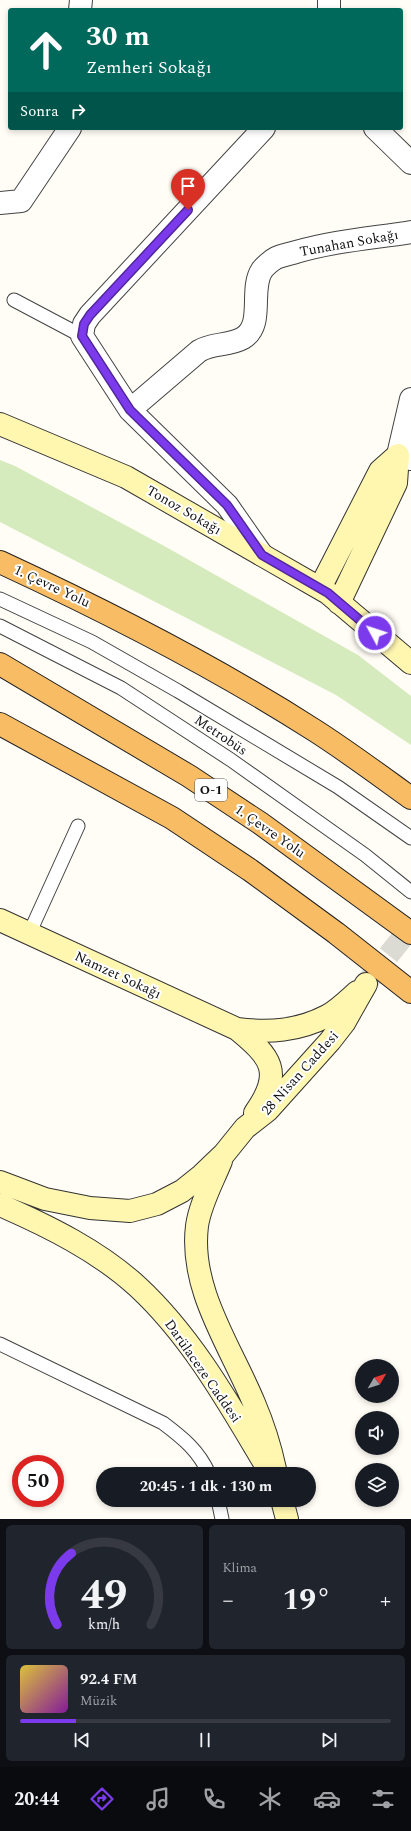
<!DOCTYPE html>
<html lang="tr">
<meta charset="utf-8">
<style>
:root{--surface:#171b24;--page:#20242c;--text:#f1f3f6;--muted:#9ea1a6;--line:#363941;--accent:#7c3aed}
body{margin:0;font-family:Spectral,serif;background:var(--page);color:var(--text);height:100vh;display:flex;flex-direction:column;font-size:15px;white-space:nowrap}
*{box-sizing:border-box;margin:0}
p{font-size:13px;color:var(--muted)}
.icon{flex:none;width:22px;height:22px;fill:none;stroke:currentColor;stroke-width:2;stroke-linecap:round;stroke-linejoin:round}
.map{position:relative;height:1519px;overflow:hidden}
.drawer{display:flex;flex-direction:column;gap:6px;padding:6px;background:#0d0f14;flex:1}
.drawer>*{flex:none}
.guide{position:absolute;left:8px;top:8px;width:395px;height:122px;border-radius:4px;box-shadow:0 2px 6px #0003;background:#00695c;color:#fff;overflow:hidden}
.needle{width:26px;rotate:51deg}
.fabs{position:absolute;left:355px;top:1359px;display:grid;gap:8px}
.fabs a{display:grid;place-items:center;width:44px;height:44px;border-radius:50%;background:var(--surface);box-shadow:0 2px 6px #0003;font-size:20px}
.speed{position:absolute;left:12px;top:1455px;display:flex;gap:8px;font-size:20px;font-weight:700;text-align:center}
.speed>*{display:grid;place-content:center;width:52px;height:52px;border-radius:50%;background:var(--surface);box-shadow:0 2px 6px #0003;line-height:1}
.speed .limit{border:6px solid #d22;background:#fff;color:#111}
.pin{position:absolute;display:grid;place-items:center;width:34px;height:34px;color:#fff;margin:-41px -17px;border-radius:50% 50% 50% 0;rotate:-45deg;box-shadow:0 0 4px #0007}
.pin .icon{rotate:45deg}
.me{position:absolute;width:44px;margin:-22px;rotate:310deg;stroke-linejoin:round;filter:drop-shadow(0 0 3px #0008)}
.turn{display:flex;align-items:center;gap:14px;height:84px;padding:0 12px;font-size:18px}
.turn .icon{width:52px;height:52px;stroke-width:2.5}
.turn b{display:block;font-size:28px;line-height:34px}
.then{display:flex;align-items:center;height:38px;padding:0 12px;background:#0003;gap:8px;font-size:15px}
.big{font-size:30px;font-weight:700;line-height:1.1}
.drawer .tile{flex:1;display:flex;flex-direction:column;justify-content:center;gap:6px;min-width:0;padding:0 14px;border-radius:6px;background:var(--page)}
.drawer .dial{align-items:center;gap:0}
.dial svg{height:104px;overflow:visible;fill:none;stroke:var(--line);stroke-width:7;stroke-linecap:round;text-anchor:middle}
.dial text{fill:var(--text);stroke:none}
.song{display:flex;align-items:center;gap:12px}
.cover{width:48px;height:48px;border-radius:6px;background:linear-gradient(135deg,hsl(50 70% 55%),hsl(290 70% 35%))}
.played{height:4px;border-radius:2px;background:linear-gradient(90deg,var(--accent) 15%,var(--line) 15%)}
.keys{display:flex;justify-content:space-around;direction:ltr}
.heat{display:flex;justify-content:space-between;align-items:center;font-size:22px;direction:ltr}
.drawer .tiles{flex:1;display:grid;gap:6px;grid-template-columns:1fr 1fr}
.tile:last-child{grid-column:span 2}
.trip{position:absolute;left:96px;top:1467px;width:220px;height:40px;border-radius:20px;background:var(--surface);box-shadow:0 2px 6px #0003;font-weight:700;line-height:40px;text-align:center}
.dock{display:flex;height:64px;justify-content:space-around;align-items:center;background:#090b0e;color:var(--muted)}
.dock .icon{width:28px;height:28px}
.dock .current{color:var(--accent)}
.dock b{font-size:18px;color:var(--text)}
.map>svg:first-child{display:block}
</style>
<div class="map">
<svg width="411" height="1519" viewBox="0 0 411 1519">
<rect width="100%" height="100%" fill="#fffdf5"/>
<!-- green -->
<path fill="#d5ebbd" d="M0 460 15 466 166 547 358 655 411 696V745L336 695 0 522Z"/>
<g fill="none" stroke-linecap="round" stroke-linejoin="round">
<!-- secondary-tunnel -->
<path stroke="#dbdad3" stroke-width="22" stroke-dasharray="22 11" stroke-linecap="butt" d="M368 981 411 927"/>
<defs>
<path id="service" d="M14 300 82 336
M0 599 92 642 178 691 338 787 411 838
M0 626 121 688 231 760 365 855 411 892
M29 934 78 826
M0 1344 163 1423C183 1438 199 1451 209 1474
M218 1500 222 1519"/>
<path id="minor" d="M329 0V10
M80 10 81 0
M375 128 411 163
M0 203 21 201 70 128
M411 399 398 455 411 459
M130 410 199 351C212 343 229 346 243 338 265 325 249 289 262 270 265 266 272 260 276 258 282 255 290 254 296 252 333 241 373 238 411 232
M262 555 227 505 130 410 82 336 84 324 90 315 264 128"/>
<path id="secondary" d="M0 424 126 477 328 593 411 663
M320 588 380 471 398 455
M339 603 396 483 398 455
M0 920 237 1029C271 1057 284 1072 255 1113
M237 1029C269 1033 298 1031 327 1016 338 1010 348 1000 357 992
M221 1161C213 1181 200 1204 197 1226 189 1289 231 1347 254 1403 263 1424 270 1446 275 1469
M0 1182 45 1199 90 1208 130 1211 157 1204 182 1191 202 1175 224 1154 245 1128 268 1110 330 1041 344 1023 366 984
M0 1205C48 1226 99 1251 138 1287 194 1339 232 1409 271 1474
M282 1500 287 1519"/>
<path id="trunk" d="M0 562C108 612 214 666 314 730 347 751 379 775 411 798
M0 664 189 776 260 823 411 933
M0 724 172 818 250 870 336 933 411 992"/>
</defs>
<!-- service casing -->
<use href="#service" stroke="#444" stroke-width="15"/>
<!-- minor casing -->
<use href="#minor" stroke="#444" stroke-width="24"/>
<!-- secondary casing -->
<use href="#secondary" stroke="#333" stroke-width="24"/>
<!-- trunk casing -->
<use href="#trunk" stroke="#222" stroke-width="24"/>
<!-- service -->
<use href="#service" stroke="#fff" stroke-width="13"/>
<!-- minor -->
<use href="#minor" stroke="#fff" stroke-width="22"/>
<!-- secondary -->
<use href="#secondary" stroke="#fff6b0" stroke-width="22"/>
<!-- trunk -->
<use href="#trunk" stroke="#f7bc64" stroke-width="22"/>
</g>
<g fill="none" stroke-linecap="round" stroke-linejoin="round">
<defs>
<path id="route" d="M188 210 90 315 84 324 82 336 130 410 227 505 262 555 328 593 375 633"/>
</defs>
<!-- route casing -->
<use href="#route" stroke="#51269a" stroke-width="10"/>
<!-- route -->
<use href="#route" stroke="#7c3aed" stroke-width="7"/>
</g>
<g text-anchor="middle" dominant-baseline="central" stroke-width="4" stroke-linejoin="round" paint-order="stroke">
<!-- shield labels -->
<rect fill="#fff" stroke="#585858" stroke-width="1" x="195" y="779" width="32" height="22" rx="3"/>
<g font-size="13" font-weight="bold" fill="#111">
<text x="211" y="790">O-1</text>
</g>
<!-- street labels -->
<g font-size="14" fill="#111" stroke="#fff">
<text transform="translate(349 243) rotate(-10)">Tunahan Sokağı</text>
<text transform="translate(184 510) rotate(30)">Tonoz Sokağı</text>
<text transform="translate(52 586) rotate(25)">1. Çevre Yolu</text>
<text transform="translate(221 735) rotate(34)">Metrobüs</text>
<text transform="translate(270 831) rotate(35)">1. Çevre Yolu</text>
<text transform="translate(118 975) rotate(25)">Namzet Sokağı</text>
<text transform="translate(300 1073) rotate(-48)">28 Nisan Caddesi</text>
<text transform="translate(203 1371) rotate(55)">Darülaceze Caddesi</text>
</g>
</g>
</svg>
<div class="fabs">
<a><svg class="needle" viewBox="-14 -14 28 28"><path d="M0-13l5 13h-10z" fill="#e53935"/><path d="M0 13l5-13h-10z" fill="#9ea1a6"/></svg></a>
<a><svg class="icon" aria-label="sound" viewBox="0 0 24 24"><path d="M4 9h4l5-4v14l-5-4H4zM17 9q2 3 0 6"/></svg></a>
<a><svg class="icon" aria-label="layers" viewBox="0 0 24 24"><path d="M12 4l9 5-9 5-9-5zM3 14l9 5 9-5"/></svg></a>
</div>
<div class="speed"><div class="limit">50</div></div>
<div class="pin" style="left:188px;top:210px;background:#d93025"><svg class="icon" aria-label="arrive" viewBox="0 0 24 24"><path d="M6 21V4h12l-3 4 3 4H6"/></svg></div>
<svg class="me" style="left:375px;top:633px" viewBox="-20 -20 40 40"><circle r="17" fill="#7c3aed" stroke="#fff" stroke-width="3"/><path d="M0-11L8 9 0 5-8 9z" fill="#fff"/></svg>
<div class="trip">20:45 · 1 dk · 130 m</div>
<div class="guide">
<div class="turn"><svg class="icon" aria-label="ahead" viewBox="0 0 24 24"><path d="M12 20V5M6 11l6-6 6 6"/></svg><div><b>30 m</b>Zemheri Sokağı</div></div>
<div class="then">Sonra<svg class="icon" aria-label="right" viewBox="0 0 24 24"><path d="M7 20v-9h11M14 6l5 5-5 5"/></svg></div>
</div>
</div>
<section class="drawer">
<div class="tiles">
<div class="tile dial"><svg viewBox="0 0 100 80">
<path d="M14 69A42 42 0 1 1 86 69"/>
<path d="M14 69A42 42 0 0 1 25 14" stroke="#7c3aed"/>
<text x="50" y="56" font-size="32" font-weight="700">49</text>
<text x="50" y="72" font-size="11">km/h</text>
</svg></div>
<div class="tile"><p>Klima</p>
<div class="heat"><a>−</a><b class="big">19°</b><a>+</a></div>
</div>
<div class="tile">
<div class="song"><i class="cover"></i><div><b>92.4 FM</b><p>Müzik</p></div></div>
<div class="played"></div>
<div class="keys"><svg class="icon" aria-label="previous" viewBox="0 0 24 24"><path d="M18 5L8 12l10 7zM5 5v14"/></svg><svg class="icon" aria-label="pause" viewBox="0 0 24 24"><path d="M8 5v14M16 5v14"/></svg><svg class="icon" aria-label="next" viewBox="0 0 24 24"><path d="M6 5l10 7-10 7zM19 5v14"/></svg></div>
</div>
</div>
</section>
<nav class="dock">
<b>20:44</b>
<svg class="icon current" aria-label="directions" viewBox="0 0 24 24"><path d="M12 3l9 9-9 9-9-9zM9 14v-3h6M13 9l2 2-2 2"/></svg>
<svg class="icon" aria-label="music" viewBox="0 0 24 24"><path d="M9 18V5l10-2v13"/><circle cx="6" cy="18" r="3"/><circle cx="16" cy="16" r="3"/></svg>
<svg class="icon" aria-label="phone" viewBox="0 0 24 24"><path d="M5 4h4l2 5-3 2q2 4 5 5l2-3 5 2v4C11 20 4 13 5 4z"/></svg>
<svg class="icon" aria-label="climate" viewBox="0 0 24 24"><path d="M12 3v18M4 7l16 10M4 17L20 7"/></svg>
<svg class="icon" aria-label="car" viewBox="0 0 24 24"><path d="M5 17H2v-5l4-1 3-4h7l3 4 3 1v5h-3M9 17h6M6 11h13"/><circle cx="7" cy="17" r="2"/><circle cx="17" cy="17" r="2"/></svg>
<svg class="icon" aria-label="filters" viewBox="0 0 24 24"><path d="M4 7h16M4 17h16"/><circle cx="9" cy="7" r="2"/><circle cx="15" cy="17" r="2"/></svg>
</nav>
